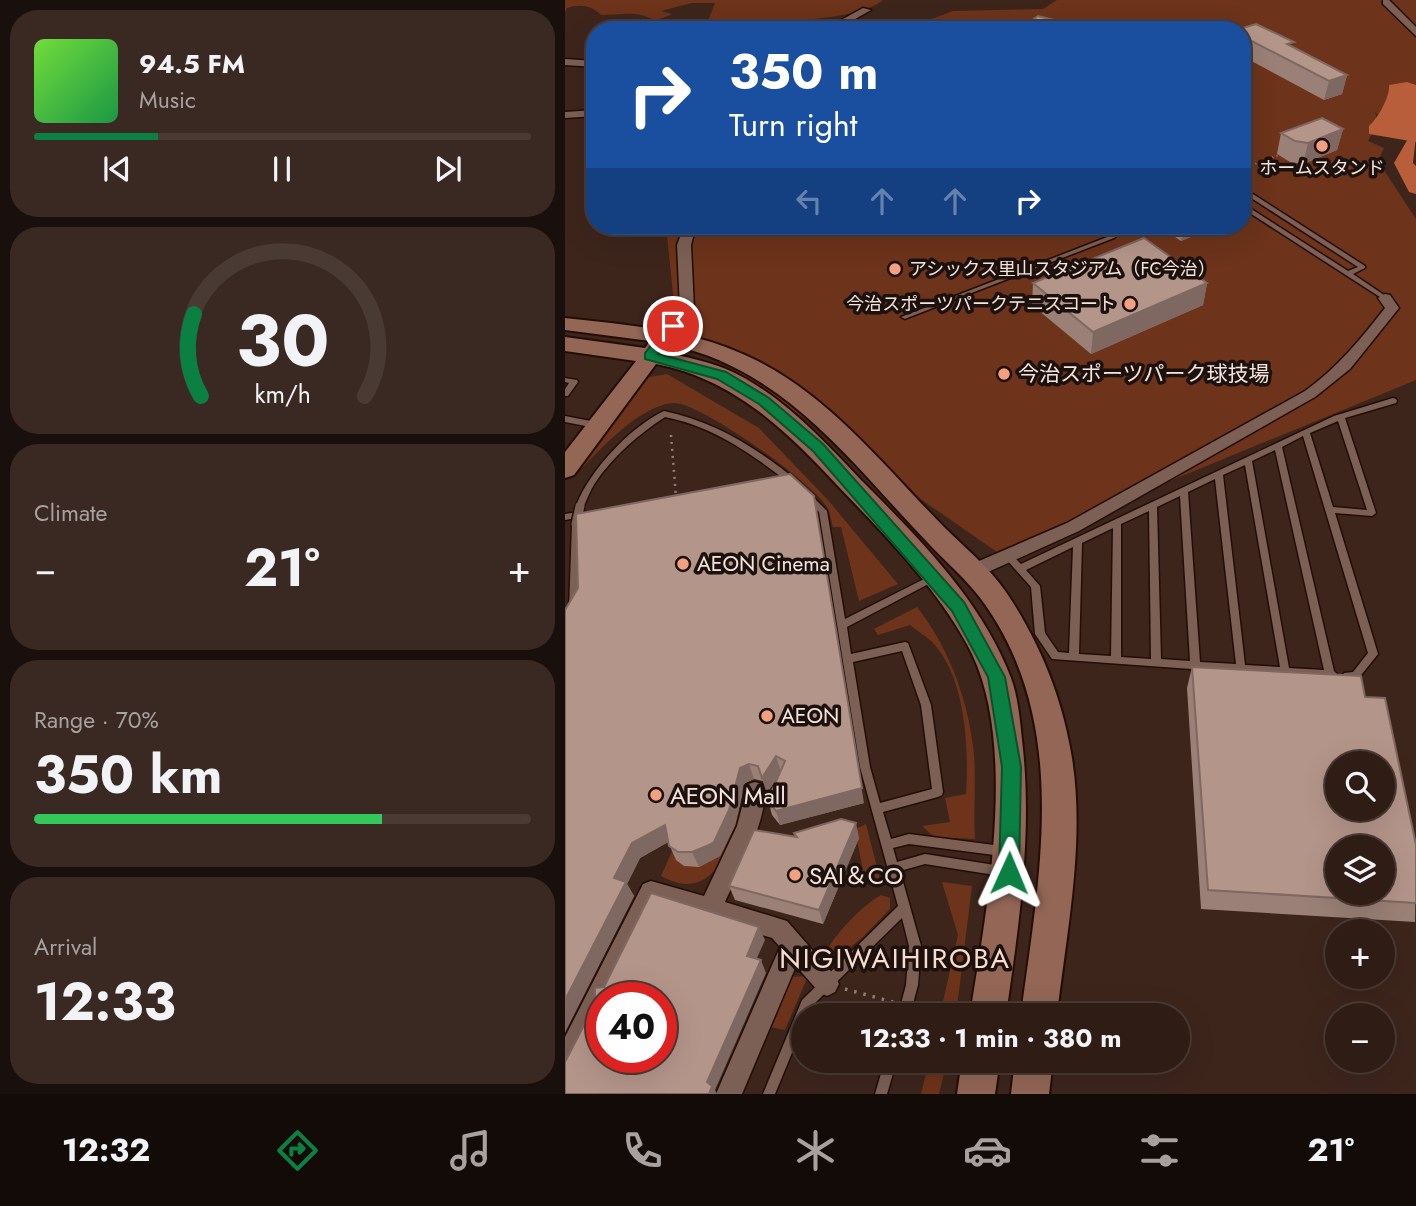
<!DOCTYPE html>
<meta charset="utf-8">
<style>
:root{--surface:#2e1c15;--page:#3a2922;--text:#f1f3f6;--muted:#a7a1a0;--line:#493a34;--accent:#0b8043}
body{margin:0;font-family:Jost,"Noto Sans JP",sans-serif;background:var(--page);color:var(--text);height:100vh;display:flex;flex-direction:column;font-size:26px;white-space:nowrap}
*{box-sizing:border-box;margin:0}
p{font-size:23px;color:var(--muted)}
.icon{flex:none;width:38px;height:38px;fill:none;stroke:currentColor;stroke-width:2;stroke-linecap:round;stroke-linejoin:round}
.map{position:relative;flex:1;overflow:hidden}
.side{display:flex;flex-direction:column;gap:10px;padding:10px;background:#190f0c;width:565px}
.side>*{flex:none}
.hud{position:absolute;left:21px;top:21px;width:665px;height:214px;border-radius:28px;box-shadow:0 7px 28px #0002,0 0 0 2px var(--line);background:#1a4fa0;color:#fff;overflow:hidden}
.controls{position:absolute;left:760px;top:751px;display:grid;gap:14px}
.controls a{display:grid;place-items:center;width:70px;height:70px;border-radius:50%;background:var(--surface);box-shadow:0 7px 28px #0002,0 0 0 2px var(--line);font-size:35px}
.speed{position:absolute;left:21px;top:982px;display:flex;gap:14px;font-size:35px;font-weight:700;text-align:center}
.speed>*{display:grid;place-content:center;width:91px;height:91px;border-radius:50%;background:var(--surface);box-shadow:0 7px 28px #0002,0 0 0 2px var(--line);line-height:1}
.speed .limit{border:10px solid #d22;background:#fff;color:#111}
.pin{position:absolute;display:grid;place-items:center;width:60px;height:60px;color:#fff;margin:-30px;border:4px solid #fff;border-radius:50%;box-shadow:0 2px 7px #0007}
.me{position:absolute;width:77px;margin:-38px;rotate:1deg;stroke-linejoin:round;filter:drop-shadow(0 0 5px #0008)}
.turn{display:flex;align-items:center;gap:24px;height:147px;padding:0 28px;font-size:32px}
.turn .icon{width:91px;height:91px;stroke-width:2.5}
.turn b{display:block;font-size:49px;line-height:60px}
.lanes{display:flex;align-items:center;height:66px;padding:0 28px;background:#0003;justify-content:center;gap:35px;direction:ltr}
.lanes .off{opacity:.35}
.big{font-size:52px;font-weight:700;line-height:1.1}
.side .card{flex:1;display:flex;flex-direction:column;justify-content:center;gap:10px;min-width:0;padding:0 24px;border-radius:28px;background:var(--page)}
.side .dial{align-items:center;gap:0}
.dial svg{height:182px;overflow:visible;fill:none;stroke:var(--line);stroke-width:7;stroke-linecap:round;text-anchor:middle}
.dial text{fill:var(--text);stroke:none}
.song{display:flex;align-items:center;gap:21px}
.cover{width:84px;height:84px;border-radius:10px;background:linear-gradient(135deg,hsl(100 70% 55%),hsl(140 70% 35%))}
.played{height:7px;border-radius:4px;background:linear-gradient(90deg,var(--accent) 25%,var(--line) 25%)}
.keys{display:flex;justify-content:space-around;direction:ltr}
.heat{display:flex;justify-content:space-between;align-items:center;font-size:38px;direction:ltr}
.charge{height:10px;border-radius:5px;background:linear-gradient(90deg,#34c759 70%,var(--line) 0)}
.trip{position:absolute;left:226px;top:1003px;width:399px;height:70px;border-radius:35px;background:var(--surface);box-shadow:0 7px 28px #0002,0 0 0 2px var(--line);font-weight:700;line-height:70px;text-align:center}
.tab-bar{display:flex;height:112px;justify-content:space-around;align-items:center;background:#120b08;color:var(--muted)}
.tab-bar .icon{width:49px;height:49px}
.tab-bar .current{color:var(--accent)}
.tab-bar b{font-size:32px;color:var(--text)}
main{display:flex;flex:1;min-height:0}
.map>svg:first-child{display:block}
</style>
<main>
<section class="side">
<div class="card">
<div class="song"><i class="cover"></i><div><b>94.5 FM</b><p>Music</p></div></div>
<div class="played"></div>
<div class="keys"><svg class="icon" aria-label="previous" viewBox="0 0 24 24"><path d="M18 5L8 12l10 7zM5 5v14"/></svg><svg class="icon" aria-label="pause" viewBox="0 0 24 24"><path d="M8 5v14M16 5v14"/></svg><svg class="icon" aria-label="next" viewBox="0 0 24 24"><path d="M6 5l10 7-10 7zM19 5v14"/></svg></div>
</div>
<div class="card dial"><svg viewBox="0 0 100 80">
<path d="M14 69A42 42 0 1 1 86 69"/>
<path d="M14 69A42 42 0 0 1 11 33" stroke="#0b8043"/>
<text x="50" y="56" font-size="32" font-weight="700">30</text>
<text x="50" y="72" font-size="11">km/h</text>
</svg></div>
<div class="card"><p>Climate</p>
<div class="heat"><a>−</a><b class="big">21°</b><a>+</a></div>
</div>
<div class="card"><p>Range · 70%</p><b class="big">350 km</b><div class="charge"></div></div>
<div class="card"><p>Arrival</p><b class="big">12:33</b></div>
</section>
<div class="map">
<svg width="851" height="1094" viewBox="0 0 851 1094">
<rect width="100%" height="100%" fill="#3d251c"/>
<!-- green -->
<path fill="#6d331b" d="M0 0H318C288 24 196 20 156 26L143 21 150 3H127L96 11 107 14C84 25 89 16 70 14 59 13 47 15 36 15 26 5 16 4 2 8L0 13Z
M492 0H851V96L828 128 810 112 813 122 803 141 819 148 813 161 851 219V380L432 552 93 317 109 303 101 226H677V30H338L388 11 478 9Z
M102 374 194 428 263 500 333 584 294 601 276 527H268C266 521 265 512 262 507 248 483 134 401 108 403 73 406 34 451 10 475L0 478 74 379Z
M352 607C383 646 402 697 408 746 412 773 408 810 410 839L369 837 357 826 385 822 380 798 401 794C404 748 401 677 367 642 361 636 352 631 345 625L313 635 309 629Z
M171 804 178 820C159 856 145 903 96 876L117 829Z
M301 824 314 875V881L299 876 290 829Z
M377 882 407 886 391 1015H375L393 935Z
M316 895 325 898V909L297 938 270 959 262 950C272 932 298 905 316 895Z
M243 976 220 1030 200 1026 227 977Z
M364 1061H382L374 1094H356Z"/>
<!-- water -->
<path fill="#b95e3a" d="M842 82 851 85V142L804 134V126C813 118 825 97 824 85Z"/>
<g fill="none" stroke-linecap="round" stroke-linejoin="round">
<!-- river -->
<path fill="#b95e3a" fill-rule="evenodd" d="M851 136 848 163 851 166V194L844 192 829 163 844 137Z"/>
<defs>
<path id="lane" d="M677 187 800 266V268L788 274 822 297V299H818L677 208V203L783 271 793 267 677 192Z
M557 226H564L549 238 342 318 340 319 336 317 545 236Z
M0 378 12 380 13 382 3 396H0V389L4 383 0 382Z
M828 398 831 399 832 401 831 403 780 418 811 513 807 516 770 513 813 654 793 679 790 680 779 679 777 676 779 673 788 672 803 653 738 436 717 447 769 671 773 675 771 678 768 679 487 659 470 634 466 587 440 558 439 556 440 554H446L456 564 769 416ZM773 421 802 510 768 507 745 433ZM710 450 759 670 724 668 687 461ZM680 465 715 667 680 665 658 475ZM650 479 671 664 635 662 623 492ZM615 496 625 661 596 659 592 507ZM584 511 586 659 556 657V524ZM548 528 546 656 514 654 517 543ZM508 547 504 653 493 652 480 633 475 586 461 570Z
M99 411C138 419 173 437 205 460 214 467 224 473 231 481L230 483H224C187 454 147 426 100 417 74 434 48 456 30 483 25 491 22 499 18 508H12L11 506C24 471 65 427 99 411Z
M0 416 31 422 35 425 31 428 0 422Z
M242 493 245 494 262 511 280 619 365 576H371L372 578 371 580 282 627 286 654 340 642 343 643 366 705 378 792 377 795 373 797 318 812 326 839 344 834 437 846 441 847 442 851 441 855 437 856 344 844 328 848 332 862 360 854 436 866 440 867 442 871 440 875 436 876 360 864 335 871 356 946 353 985 345 1015H333L341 985 344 946 337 918 245 1008 243 1015H238V1026L210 1094H198L237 1000 333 906 295 767 254 512 239 498 238 496 239 494ZM337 651 356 705 367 789 315 803 305 767 288 662Z
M19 511 23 514 22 516 0 520V514Z
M11 521 15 524 14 611 3 627 0 628V617L4 610 7 524Z
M320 1060H332L322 1094H310Z"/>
<path id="street" d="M818 0H824L851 27V36L818 4Z
M298 8 306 10 271 30H258Z
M0 59 30 61V67L0 65Z
M30 110V116L0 118V112Z
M119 226H131L126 245 129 308 105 340 100 341 93 337 115 308 112 245Z
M820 294 825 295 834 308 785 369 750 397 514 531 412 577H400L397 572 400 567 502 523 740 391C772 368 796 339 820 308L813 298Z
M190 782 197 784C209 810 171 877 160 902L222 921 270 976 274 984 270 992 262 996 254 992 231 966 177 1094H151L215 947 207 938 92 904 46 998H37V1015L9 1072 0 1076V1037L78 884 86 881 139 896 172 826 183 784Z"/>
<path id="secondary" d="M0 318C61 325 124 329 180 355 261 391 318 465 379 527 400 548 424 567 441 592 472 638 495 692 505 747 522 834 502 928 492 1015H456C474 876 507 722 416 599 401 579 382 563 365 545 344 523 324 501 304 479 249 419 187 361 105 345L100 352C120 357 142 361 161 369 213 391 258 440 296 480 353 537 417 601 446 678 453 697 455 720 457 740 468 832 454 924 441 1015H405C421 913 453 750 407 654 377 593 319 534 272 485 220 429 168 379 91 364L9 475 0 478V452L71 361 0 351V337L80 348 85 341 0 330Z
M397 1060H435L430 1094H392Z
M450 1060H488L484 1094H446Z"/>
</defs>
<!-- lane casing -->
<use href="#lane" stroke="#230d06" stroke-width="3"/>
<!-- street casing -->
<use href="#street" stroke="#230d06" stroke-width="3"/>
<!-- secondary casing -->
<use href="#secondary" stroke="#230d06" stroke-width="4"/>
<!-- path-far2 -->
<path stroke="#937f77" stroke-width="2" stroke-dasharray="1 3.5" stroke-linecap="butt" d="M682 167 714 155"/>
<!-- path-far1 -->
<path stroke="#937f77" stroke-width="2.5" stroke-dasharray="2 5" stroke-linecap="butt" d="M106 435 111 497"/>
<!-- path -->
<path stroke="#937f77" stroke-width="3.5" stroke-dasharray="2.5 7" stroke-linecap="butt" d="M280 989 328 1002"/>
<!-- lane -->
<use href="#lane" fill="#7c6056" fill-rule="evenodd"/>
<!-- street -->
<use href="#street" fill="#7c6056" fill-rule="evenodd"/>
<!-- secondary -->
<use href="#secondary" fill="#936656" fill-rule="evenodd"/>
<defs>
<path id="lane-bridge" d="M11 524 15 506"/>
</defs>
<!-- lane-bridge casing -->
<use href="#lane-bridge" stroke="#230d06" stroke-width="12" stroke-linecap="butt"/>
<!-- lane-bridge -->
<use href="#lane-bridge" stroke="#7c6056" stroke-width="9"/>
</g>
<!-- wall -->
<path fill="#9b8077" d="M460 25 496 30H460Z
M677 30 728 47 782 75 777 94 759 100 677 56Z
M778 129 772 150 738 164 725 162 712 154 716 133Z
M605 226H639L638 232 616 241 604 233Z
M468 283H642L638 305 526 354 467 305Z
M0 610 299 803 215 825 207 815 203 800 214 775 202 793 198 781 189 779 180 783 170 825 155 856 134 867 119 866 111 860 103 842 75 858 62 884 69 896 0 1032Z
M627 667 800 697 851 845 850 922 636 909 622 688Z
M229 833 294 838 258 924 170 900 164 886 230 837Z"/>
<!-- shaded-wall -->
<path fill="#7e6861" d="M497 22 496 30H486Z
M782 75 777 94 759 100 764 81Z
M778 129 772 150 738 164 743 143Z
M618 226H639L638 232 616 241Z
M642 283 638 305 526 354 528 332Z
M249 496 299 803 215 825 211 811 297 788Z
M211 756 216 772 202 793 197 778Z
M184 764 189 779 180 783 170 825 155 856 134 867 127 852 175 768Z
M291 823 294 838 258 924 254 910Z
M100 825 107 840 75 858 62 884 69 896 0 1032V1000L49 878 67 843Z
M194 927 200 940 187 969 182 956Z
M196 960 201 973 150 1090 152 1094H144L142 1082Z"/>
<!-- building -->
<path fill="#b4958a" stroke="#7e6861" stroke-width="2" fill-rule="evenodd" d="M473 16 497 22 486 30H477L460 25Z
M691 24 729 42 722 44 782 75 764 81 677 36V30H671Z
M757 118 778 129 743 143 730 141 716 133Z
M579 238 642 283 528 332 468 283Z
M225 474 249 496 297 788 211 811 203 800 220 761 211 756 197 778 193 766 184 764 175 768 164 810 149 842 144 845 127 852H113L104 846 100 825 67 843 49 878 61 882 0 1000V610L13 588 11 514Z
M627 667 796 676 800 697 820 698 851 845V903L643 890ZM772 763H817V808H772ZM772 847H817V892H772Z
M276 819 291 823 254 910 164 886 189 830 232 837 229 833Z
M86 893 194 927 182 956 196 960 142 1082 147 1086 144 1094H0V1062L30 1004V988L39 987ZM37 998H96V1057H37Z"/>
<!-- route -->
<path fill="#0b8043" stroke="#07532c" stroke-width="2" d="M103 324 114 326 93 354 161 372 204 398 258 444 399 602 440 677 456 767 454 873 451 880 444 882 437 880 434 873 437 767 423 677 387 611 248 451 194 404 152 379 80 359V353Z"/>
<!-- markers -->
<g fill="#f2a081" stroke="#1c110d" stroke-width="2.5">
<circle cx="757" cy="146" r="7"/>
<circle cx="330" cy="269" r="7"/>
<circle cx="565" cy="304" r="7"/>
<circle cx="439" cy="374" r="7"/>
<circle cx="118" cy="564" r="7"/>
<circle cx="202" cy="716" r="7"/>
<circle cx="91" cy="795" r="7"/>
<circle cx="230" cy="875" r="7"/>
</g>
<g text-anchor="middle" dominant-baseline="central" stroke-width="7" stroke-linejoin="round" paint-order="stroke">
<!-- far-poi labels -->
<g font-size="18" fill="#f5e4de" stroke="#1c110d">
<text x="757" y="168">ホームスタンド</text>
<text x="344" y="269" text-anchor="start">アシックス里山スタジアム（FC今治）</text>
<text x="551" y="304" text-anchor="end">今治スポーツパークテニスコート</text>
</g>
<!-- poi labels -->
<g font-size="21" fill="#f5e4de" stroke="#1c110d" text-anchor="start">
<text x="453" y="374">今治スポーツパーク球技場</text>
<text x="132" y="564">AEON Cinema</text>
<text x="216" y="716">AEON</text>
</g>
<!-- near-poi labels -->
<g font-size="24" fill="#f5e4de" stroke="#1c110d" text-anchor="start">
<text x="105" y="795">AEON Mall</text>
<text x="244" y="875">SAI＆CO</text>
</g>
<!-- near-quarter labels -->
<g font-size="28" letter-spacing="2" fill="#fcdbcf" stroke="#1c110d">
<text x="330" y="958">NIGIWAIHIROBA</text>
</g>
</g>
</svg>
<div class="controls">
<a><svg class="icon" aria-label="search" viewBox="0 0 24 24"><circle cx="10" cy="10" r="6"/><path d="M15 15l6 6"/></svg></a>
<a><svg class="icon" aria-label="layers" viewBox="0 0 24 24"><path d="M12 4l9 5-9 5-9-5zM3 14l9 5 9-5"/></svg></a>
<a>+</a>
<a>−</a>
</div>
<div class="speed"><div class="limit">40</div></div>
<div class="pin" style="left:108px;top:326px;background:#d93025"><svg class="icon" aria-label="arrive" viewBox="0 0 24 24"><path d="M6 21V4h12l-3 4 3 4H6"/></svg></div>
<svg class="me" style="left:444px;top:873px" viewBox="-20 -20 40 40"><path d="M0-17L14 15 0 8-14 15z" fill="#0b8043" stroke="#fff" stroke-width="4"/></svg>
<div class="trip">12:33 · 1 min · 380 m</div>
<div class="hud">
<div class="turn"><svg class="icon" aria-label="right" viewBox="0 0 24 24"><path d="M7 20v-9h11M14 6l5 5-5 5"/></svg><div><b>350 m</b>Turn right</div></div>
<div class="lanes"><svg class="icon off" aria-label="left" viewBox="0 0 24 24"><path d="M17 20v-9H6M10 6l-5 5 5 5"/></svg><svg class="icon off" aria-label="ahead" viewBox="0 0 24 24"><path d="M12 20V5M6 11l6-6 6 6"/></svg><svg class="icon off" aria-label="ahead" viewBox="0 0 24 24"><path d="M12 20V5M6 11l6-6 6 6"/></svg><svg class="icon" aria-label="right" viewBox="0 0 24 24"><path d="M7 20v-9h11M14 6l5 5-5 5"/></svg></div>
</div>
</div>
</main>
<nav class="tab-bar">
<b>12:32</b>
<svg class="icon current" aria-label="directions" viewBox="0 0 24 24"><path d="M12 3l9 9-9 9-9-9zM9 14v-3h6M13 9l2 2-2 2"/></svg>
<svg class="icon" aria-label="music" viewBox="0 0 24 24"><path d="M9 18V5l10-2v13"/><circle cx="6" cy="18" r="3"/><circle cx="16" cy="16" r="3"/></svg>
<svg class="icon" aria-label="phone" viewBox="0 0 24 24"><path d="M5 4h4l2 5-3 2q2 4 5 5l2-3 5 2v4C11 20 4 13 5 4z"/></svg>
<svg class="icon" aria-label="climate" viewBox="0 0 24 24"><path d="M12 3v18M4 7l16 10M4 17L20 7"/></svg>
<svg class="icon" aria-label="car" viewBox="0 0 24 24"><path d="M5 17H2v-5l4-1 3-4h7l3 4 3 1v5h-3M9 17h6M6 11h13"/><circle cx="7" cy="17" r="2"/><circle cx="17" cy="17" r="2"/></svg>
<svg class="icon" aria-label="filters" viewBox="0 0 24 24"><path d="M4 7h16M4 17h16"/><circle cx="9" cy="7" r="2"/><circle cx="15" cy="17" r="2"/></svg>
<b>21°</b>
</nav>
